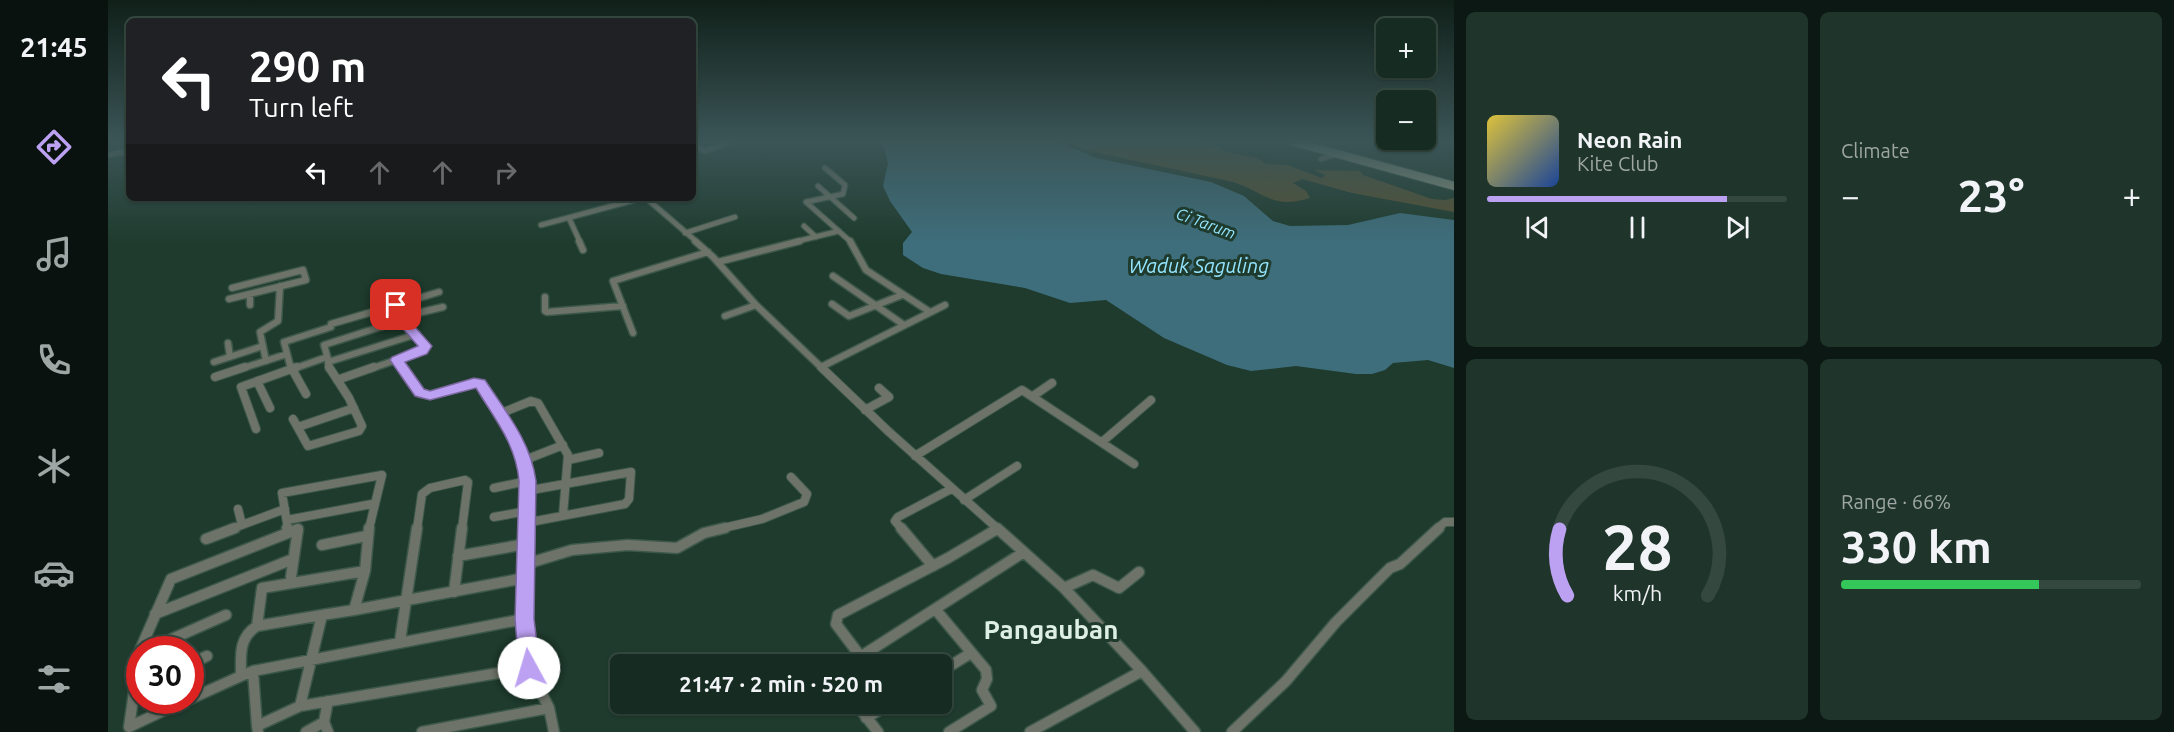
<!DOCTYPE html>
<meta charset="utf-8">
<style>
:root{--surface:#162c22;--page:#1f342a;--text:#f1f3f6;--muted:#9ea7a5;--line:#354840;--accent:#bca0f2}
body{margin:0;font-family:Ubuntu,sans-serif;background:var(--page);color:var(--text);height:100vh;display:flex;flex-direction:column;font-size:22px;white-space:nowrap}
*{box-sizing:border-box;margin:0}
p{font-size:20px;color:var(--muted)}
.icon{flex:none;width:33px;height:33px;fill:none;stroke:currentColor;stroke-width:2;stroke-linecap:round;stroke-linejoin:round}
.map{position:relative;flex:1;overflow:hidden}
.sheet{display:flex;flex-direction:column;gap:12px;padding:12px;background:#0c1813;width:720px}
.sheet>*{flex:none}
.hud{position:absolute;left:18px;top:18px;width:570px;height:183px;border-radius:9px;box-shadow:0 2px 4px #0004,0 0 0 2px var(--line);background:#202124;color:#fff;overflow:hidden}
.buttons{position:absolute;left:1268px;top:18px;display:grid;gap:12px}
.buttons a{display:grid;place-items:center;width:60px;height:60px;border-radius:9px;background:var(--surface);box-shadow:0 2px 4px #0004,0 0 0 2px var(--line);font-size:30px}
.speed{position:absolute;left:18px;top:636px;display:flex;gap:12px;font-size:30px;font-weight:700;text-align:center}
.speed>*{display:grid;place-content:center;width:78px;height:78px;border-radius:50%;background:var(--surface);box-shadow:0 2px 4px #0004,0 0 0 2px var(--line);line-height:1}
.speed .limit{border:9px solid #d22;background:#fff;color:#111}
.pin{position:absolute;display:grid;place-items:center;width:51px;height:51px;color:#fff;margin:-26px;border-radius:12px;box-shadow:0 3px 9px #0006}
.me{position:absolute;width:66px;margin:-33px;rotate:354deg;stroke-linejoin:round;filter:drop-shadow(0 0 4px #0008)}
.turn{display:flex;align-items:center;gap:21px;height:126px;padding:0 24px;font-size:27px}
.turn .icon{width:78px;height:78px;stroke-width:2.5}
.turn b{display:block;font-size:42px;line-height:51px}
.lanes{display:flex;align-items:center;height:57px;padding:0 24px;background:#0003;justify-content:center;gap:30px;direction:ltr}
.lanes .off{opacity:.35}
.big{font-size:45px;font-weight:700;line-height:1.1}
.sheet .card{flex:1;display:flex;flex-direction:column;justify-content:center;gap:9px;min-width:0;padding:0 21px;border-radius:9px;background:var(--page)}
.sheet .dial{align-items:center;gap:0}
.dial svg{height:156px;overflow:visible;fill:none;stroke:var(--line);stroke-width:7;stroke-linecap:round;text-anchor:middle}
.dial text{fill:var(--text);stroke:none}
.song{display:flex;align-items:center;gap:18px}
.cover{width:72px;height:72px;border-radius:9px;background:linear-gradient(135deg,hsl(50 70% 55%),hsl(220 70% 35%))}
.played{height:6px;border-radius:3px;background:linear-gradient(90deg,var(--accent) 80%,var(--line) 80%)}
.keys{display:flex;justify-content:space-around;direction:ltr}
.heat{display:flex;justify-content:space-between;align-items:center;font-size:33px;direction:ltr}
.charge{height:9px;border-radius:4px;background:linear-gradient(90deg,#34c759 66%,var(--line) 0)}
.sheet .tiles{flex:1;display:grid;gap:12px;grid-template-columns:repeat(2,1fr)}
.trip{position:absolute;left:502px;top:654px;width:342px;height:60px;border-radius:9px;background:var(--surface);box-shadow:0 2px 4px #0004,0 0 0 2px var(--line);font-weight:700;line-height:60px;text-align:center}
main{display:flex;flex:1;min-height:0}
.dock{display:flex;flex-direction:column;width:108px;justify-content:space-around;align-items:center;background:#09120e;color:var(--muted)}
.dock .icon{width:42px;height:42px}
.dock .on{color:var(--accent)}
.dock b{font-size:27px;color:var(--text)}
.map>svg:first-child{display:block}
</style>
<main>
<nav class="dock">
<b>21:45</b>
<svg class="icon on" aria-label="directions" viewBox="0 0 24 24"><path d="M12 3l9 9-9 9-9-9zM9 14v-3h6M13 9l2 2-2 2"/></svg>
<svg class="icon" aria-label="music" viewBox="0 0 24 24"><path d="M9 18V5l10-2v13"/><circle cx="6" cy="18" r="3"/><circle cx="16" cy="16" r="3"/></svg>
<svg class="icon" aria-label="phone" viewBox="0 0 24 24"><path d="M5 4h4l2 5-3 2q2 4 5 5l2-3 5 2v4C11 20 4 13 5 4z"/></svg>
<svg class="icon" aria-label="climate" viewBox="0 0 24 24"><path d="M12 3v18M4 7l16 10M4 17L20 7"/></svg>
<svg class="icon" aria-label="car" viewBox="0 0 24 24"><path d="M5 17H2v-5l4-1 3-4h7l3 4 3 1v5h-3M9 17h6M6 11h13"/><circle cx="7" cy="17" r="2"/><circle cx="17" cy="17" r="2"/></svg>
<svg class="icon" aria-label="filters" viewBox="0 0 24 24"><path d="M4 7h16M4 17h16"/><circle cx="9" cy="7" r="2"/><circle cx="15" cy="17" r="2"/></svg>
</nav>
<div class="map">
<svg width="1346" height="732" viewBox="0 0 1346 732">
<rect width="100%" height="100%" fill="#1e3b2d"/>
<!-- green -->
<path fill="#555132" d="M959 142H1086L1114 148 1115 151 1149 158 1158 164 1179 165 1214 178 1217 175 1206 170 1252 171 1255 175 1324 199 1337 200 1346 198V212L1244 193 1194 179 1185 183 1198 191 1202 198C1164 210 1157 192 1125 182L982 151Z"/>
<!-- water -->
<path fill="#3e6e7c" d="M769 142H951L988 158 1103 182 1136 196 1165 221 1182 226 1240 225 1292 213 1346 220V368L1320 360 1285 363 1277 370 1264 374H1248L1188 366 1143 371 1119 365 1056 338 998 300 962 303 917 288 833 274 815 268 795 255V243L804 232 782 201 775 186 780 163 776 148Z"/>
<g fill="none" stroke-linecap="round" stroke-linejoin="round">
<defs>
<path id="street-far3" d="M585 144 597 151 623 142
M0 155 21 151
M1213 159 1229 154
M710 186 746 218
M538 198 589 242
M698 202 743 242
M698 202 735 194 737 185 717 168
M461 218 472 242
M433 225 534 198
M696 226 708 237
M577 233 627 217
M686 242 731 231"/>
<path id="street-far2" d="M471 241 475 250
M587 241 605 257 648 305 715 369
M742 241 758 270 822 312
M610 262 692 241
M725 276 796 325
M142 294V305
M437 297V311L439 312 515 306
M121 299 198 280 195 270 124 288
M724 304 741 316 794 295
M288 305 331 292
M617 316 648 305
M293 317 335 307
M525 333 505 281 600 252
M120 343 122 357
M220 359 216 345 294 320
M158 361 152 332 170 321 172 286
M106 362 155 346
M713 367 837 305
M132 369 179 354
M183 369 176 342 223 327V324L288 305 294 320 317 346 314 351 288 360 294 369
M185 369 219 357
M221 369 220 362 309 334
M262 369 288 360"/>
<path id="street-far1" d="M183 367 198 394
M293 367 311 393 322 395 368 383 374 385C390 411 411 438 417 468 421 488 418 509 418 529
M713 367 780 431 890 529
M107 377 137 367
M229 380 266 367
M149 381 162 408
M925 396 944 383
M757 410 781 397 771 388
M391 414 423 401 430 403 460 455 455 515
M185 419 200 446 251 431 254 426 241 398 221 367
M190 427 246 408
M148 429 133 387 189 367
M994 442 1043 400
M807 456 914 390 1026 464
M417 460 455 445
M460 460 491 453
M386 488 419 481
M856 500 909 466
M130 509 134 525
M386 517 419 511
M179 520 264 504
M417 523 517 504 521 499 523 472 418 491
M123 529 177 509
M180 529 174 493 274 475 261 529
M309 529 314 494 322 488 357 480 360 482 354 529
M611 529 654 519 696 502 699 494 683 477
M794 529 787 521 790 517 843 489
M1329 529 1337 522H1346"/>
<path id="street" d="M179 528 180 532
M418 528 416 619 421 668 441 708 446 732
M793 528 825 566
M889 528 956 588 1034 671 1087 732
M98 539 127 528
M214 545 258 536
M350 556 418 544
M418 564 464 550 520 545 569 548 596 533 617 528
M257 571 261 528
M956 588 985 575 1011 588 1031 572
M346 592 354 528
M828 610 878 670 879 679 874 690 883 706 841 732
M47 614 185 559
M214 615 246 610
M149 626 214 615 192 706
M292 641 309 528
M32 650 63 579 190 529 183 577
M39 650 118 615
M753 657 728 624 730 615 840 558 889 529
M82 664 99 656
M741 664 916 552
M145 671 416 619
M834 671 863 653
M82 699 133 676
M748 704 770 732
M758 718 782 704
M216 722 220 701
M149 726 145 671 133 676C133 656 130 638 149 626L154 588 257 571 246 610 417 578
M21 727 32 650
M21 727 78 700
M150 732 149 726 192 706 421 668
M198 732 216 722 220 732
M314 732 441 708
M922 732 1034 671
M1124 732 1178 681 1228 622 1282 568 1292 564 1331 528"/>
<path id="secondary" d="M1186 142 1346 186"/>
</defs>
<!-- street-far3 casing -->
<use href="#street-far3" stroke="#3d584a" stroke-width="7"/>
<!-- street-far2 casing -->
<use href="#street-far2" stroke="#3d584a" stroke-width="9"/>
<!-- street-far1 casing -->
<use href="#street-far1" stroke="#3d584a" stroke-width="10"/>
<!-- street casing -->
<use href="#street" stroke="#3d584a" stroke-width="13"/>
<!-- secondary casing -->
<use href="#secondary" stroke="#3d584a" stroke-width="10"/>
<!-- street-far3 -->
<use href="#street-far3" stroke="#6d7368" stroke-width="4.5"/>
<!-- street-far2 -->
<use href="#street-far2" stroke="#6d7368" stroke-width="6"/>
<!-- street-far1 -->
<use href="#street-far1" stroke="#6d7368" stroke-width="8"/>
<!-- street -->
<use href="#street" stroke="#6d7368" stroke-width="10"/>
<!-- secondary -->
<use href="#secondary" stroke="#8c9784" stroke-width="8"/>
</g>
<!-- sky -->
<linearGradient id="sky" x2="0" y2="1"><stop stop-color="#102019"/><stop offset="0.58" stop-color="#3b5557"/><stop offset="1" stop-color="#3b5557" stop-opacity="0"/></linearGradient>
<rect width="1346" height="244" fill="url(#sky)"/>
<!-- route -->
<path fill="#bca0f2" stroke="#7a689d" stroke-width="1.5" d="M288 301 292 302 300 319 324 346 319 354 297 362 316 389 322 391 366 378 377 380C398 412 423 442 428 481L426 619 432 668 429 675 421 678 414 675 411 668 407 619 411 481C408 444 386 418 368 388L322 400 307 396 282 360 284 357 310 346 290 323 281 305Z"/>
<g text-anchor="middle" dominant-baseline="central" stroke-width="6" stroke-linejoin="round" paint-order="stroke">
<!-- far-water labels -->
<g font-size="16" font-style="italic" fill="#94e5ff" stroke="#1e3b2d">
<text transform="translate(1098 223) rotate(20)">Ci Tarum</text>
</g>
<!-- water labels -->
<g font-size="20" font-style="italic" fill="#94e5ff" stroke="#1e3b2d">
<text x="1091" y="265">Waduk Saguling</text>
</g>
<!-- near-quarter labels -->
<g font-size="26" font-weight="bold" fill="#deefe5" stroke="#1e3b2d">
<text x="943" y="629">Pangauban</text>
</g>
</g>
</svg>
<div class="buttons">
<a>+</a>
<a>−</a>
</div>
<div class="speed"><div class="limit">30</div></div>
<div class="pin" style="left:288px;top:305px;background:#d93025"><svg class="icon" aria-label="arrive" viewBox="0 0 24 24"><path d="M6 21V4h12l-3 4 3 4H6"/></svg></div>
<svg class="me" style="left:421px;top:668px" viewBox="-20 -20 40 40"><circle r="19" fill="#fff"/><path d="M0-13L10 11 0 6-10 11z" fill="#bca0f2"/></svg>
<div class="trip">21:47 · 2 min · 520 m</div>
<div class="hud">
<div class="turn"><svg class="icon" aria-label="left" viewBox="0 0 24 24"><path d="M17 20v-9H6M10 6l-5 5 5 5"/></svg><div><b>290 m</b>Turn left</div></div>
<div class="lanes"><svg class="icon" aria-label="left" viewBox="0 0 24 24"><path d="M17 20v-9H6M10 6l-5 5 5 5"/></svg><svg class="icon off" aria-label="ahead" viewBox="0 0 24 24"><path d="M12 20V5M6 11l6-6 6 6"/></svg><svg class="icon off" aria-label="ahead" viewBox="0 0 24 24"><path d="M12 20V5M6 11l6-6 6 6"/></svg><svg class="icon off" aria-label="right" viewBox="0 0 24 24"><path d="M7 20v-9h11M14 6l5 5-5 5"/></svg></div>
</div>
</div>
<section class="sheet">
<div class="tiles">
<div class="card">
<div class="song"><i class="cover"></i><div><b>Neon Rain</b><p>Kite Club</p></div></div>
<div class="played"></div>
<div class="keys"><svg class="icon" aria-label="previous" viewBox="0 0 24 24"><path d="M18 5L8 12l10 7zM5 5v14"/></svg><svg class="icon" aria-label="pause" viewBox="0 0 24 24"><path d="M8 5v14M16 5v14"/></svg><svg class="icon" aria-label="next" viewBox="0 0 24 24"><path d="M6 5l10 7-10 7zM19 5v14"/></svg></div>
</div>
<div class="card"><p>Climate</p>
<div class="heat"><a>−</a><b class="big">23°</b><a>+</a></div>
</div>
<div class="card dial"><svg viewBox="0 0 100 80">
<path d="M14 69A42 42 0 1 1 86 69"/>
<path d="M14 69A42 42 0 0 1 10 35" stroke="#bca0f2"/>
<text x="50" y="56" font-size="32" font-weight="700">28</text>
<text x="50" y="72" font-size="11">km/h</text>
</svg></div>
<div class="card"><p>Range · 66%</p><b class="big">330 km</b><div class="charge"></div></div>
</div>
</section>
</main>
